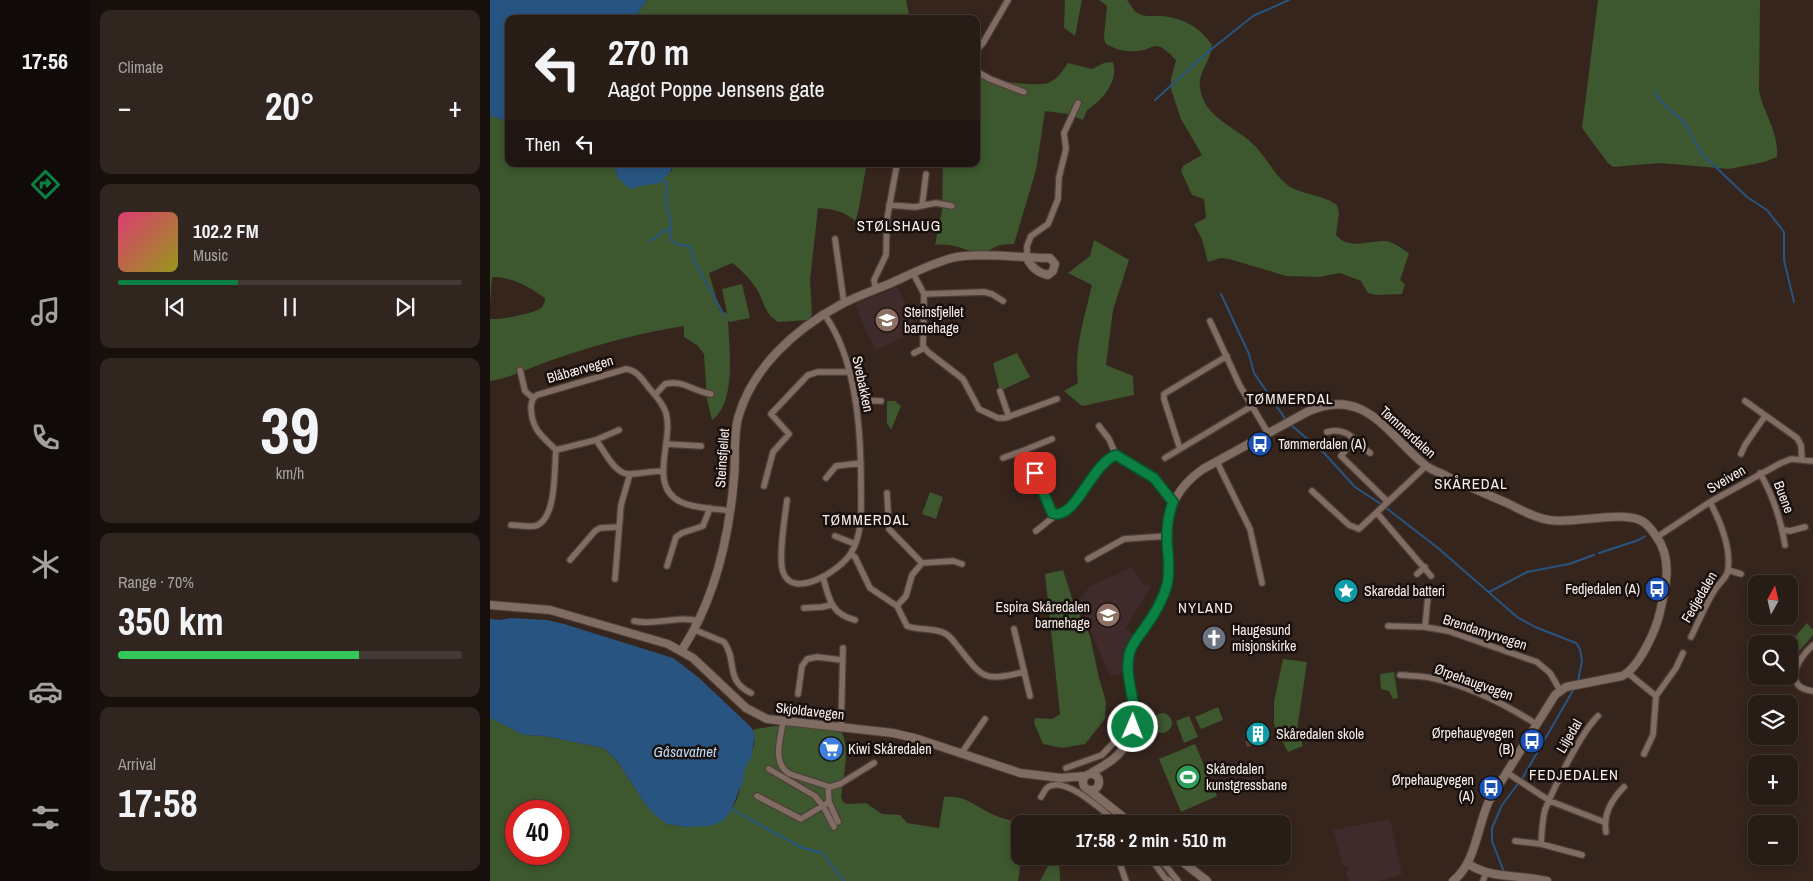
<!DOCTYPE html>
<meta charset="utf-8">
<style>
:root{--surface:#281c16;--page:#30251f;--text:#f1f3f6;--muted:#a5a1a1;--line:#443a35;--accent:#0b8043}
body{margin:0;font-family:"Archivo Narrow",sans-serif;background:var(--page);color:var(--text);height:100vh;display:flex;flex-direction:column;font-size:19px;white-space:nowrap}
*{box-sizing:border-box;margin:0}
p{font-size:16px;color:var(--muted)}
.icon{flex:none;width:28px;height:28px;fill:none;stroke:currentColor;stroke-width:2;stroke-linecap:round;stroke-linejoin:round}
.map{position:relative;flex:1;overflow:hidden}
.side{display:flex;flex-direction:column;gap:10px;padding:10px;background:#160f0c;width:400px}
.side>*{flex:none}
.banner{position:absolute;left:15px;top:15px;width:475px;height:152px;border-radius:10px;box-shadow:0 2px 8px #0003,0 0 0 1px var(--line);background:#281c16;color:var(--text);overflow:hidden}
.needle{width:32px;rotate:8deg}
.buttons{position:absolute;left:1258px;top:575px;display:grid;gap:10px}
.buttons a{display:grid;place-items:center;width:50px;height:50px;border-radius:10px;background:var(--surface);box-shadow:0 2px 8px #0003,0 0 0 1px var(--line);font-size:25px}
.speed{position:absolute;left:15px;top:800px;display:flex;gap:10px;font-size:25px;font-weight:700;text-align:center}
.speed>*{display:grid;place-content:center;width:65px;height:65px;border-radius:50%;background:var(--surface);box-shadow:0 2px 8px #0003,0 0 0 1px var(--line);line-height:1}
.speed .limit{border:8px solid #d22;background:#fff;color:#111}
.pin{position:absolute;display:grid;place-items:center;width:42px;height:42px;color:#fff;margin:-21px;border-radius:10px;box-shadow:0 2px 8px #0006}
.me{position:absolute;width:55px;margin:-28px;rotate:1deg;stroke-linejoin:round;filter:drop-shadow(0 0 4px #0008)}
.turn{display:flex;align-items:center;gap:18px;height:105px;padding:0 20px;font-size:22px}
.turn .icon{width:65px;height:65px;stroke-width:2.5}
.turn b{display:block;font-size:35px;line-height:42px}
.then{display:flex;align-items:center;height:48px;padding:0 20px;background:#0003;gap:10px;font-size:19px}
.big{font-size:38px;font-weight:700;line-height:1.1}
.side .widget{flex:1;display:flex;flex-direction:column;justify-content:center;gap:8px;min-width:0;padding:0 18px;border-radius:10px;background:var(--page)}
.side .dial{align-items:center;gap:0}
.dial b{font-size:65px;line-height:1}
.song{display:flex;align-items:center;gap:15px}
.cover{width:60px;height:60px;border-radius:8px;background:linear-gradient(135deg,hsl(340 70% 55%),hsl(60 70% 35%))}
.played{height:5px;border-radius:2px;background:linear-gradient(90deg,var(--accent) 35%,var(--line) 35%)}
.keys{display:flex;justify-content:space-around;direction:ltr}
.heat{display:flex;justify-content:space-between;align-items:center;font-size:28px;direction:ltr}
.charge{height:8px;border-radius:4px;background:linear-gradient(90deg,#34c759 70%,var(--line) 0)}
.trip{position:absolute;left:521px;top:815px;width:280px;height:50px;border-radius:10px;background:var(--surface);box-shadow:0 2px 8px #0003,0 0 0 1px var(--line);font-weight:700;line-height:50px;text-align:center}
main{display:flex;flex:1;min-height:0}
.tab-bar{display:flex;flex-direction:column;width:90px;justify-content:space-around;align-items:center;background:#100b09;color:var(--muted)}
.tab-bar .icon{width:35px;height:35px}
.tab-bar .selected{color:var(--accent)}
.tab-bar b{font-size:22px;color:var(--text)}
.map>svg:first-child{display:block}
</style>
<main>
<nav class="tab-bar">
<b>17:56</b>
<svg class="icon selected" aria-label="directions" viewBox="0 0 24 24"><path d="M12 3l9 9-9 9-9-9zM9 14v-3h6M13 9l2 2-2 2"/></svg>
<svg class="icon" aria-label="music" viewBox="0 0 24 24"><path d="M9 18V5l10-2v13"/><circle cx="6" cy="18" r="3"/><circle cx="16" cy="16" r="3"/></svg>
<svg class="icon" aria-label="phone" viewBox="0 0 24 24"><path d="M5 4h4l2 5-3 2q2 4 5 5l2-3 5 2v4C11 20 4 13 5 4z"/></svg>
<svg class="icon" aria-label="climate" viewBox="0 0 24 24"><path d="M12 3v18M4 7l16 10M4 17L20 7"/></svg>
<svg class="icon" aria-label="car" viewBox="0 0 24 24"><path d="M5 17H2v-5l4-1 3-4h7l3 4 3 1v5h-3M9 17h6M6 11h13"/><circle cx="7" cy="17" r="2"/><circle cx="17" cy="17" r="2"/></svg>
<svg class="icon" aria-label="filters" viewBox="0 0 24 24"><path d="M4 7h16M4 17h16"/><circle cx="9" cy="7" r="2"/><circle cx="15" cy="17" r="2"/></svg>
</nav>
<section class="side">
<div class="widget"><p>Climate</p>
<div class="heat"><a>−</a><b class="big">20°</b><a>+</a></div>
</div>
<div class="widget">
<div class="song"><i class="cover"></i><div><b>102.2 FM</b><p>Music</p></div></div>
<div class="played"></div>
<div class="keys"><svg class="icon" aria-label="previous" viewBox="0 0 24 24"><path d="M18 5L8 12l10 7zM5 5v14"/></svg><svg class="icon" aria-label="pause" viewBox="0 0 24 24"><path d="M8 5v14M16 5v14"/></svg><svg class="icon" aria-label="next" viewBox="0 0 24 24"><path d="M6 5l10 7-10 7zM19 5v14"/></svg></div>
</div>
<div class="widget dial"><b>39</b><p>km/h</p></div>
<div class="widget"><p>Range · 70%</p><b class="big">350 km</b><div class="charge"></div></div>
<div class="widget"><p>Arrival</p><b class="big">17:58</b></div>
</section>
<div class="map">
<svg width="1323" height="881" viewBox="0 0 1323 881">
<rect width="100%" height="100%" fill="#36251d"/>
<!-- education -->
<path fill="#3f2b2c" d="M407 287 422 315 427 331 386 350 373 325 366 304Z
M642 567 653 584 662 585 635 628 645 636 634 654 636 672 620 676 588 602 600 586Z
M900 819 912 874 890 881H859L856 872 858 871 857 866H853L843 830Z"/>
<!-- green -->
<path fill="#3d572e" fill-rule="evenodd" d="M157 0H416L420 19H144Z
M575 0H592L585 36 574 28Z
M609 0H637C640 4 643 10 647 13 653 17 662 16 670 16 692 17 710 27 722 45 721 61 707 74 710 88 714 119 748 127 766 147 776 158 784 173 795 183 808 195 830 193 847 205L849 213 846 235C858 250 878 241 894 241 903 241 912 249 919 253L910 280 915 284 912 294 886 295 878 293 871 281 850 273 829 277 796 276 739 259 731 258 718 262 712 239 704 224 716 218 714 199 702 195 691 171 693 166 712 155 691 119 681 89V79L686 60C681 55 673 46 666 46 663 46 657 49 654 50 641 53 626 51 615 43L614 37 617 6Z
M1108 0H1270L1269 90C1273 113 1289 131 1287 157L1274 162 1239 169 1170 163 1123 167 1118 163 1092 128Z
M623 62C629 81 613 100 597 110L593 120 578 114 555 111 546 170 524 244C510 244 499 246 492 260 480 249 462 243 445 245L452 211 453 164H486V76C500 80 545 87 558 83 567 80 573 70 578 63L602 69 614 63Z
M0 116 19 122V164H116L125 167 128 178 182 171 183 164H377C374 174 369 216 365 221 354 211 343 209 328 208L320 280 322 314 319 320 288 322C275 313 275 306 269 293 263 282 252 270 242 263L219 273 230 311 237 313 232 289 252 284 260 318 239 322 238 320C239 347 247 402 222 420L217 399 214 354 207 345 194 337V326C148 333 102 346 59 361 39 368 21 378 0 381V319C9 320 43 314 51 308 54 305 55 302 55 298 38 286 23 277 2 277L0 304Z
M604 240 639 260 623 310 616 365 643 376 644 395 592 406 574 391 588 383C583 351 595 316 602 285L578 273 600 256Z
M527 353 540 377 510 391 503 363Z
M397 401H405L411 406 401 430 397 423Z
M440 492 453 497 446 519 432 514Z
M573 570 583 601 600 636 609 678 616 702 615 719 595 744 572 748 553 744 544 723 545 718 562 719 570 714 555 574Z
M1317 623 1323 630V635L1306 655 1299 647V644Z
M793 659 817 662 807 730 813 746 798 752 784 725V702Z
M904 672 908 698 903 699 899 691 891 689 890 674Z
M728 707 733 720 711 729 705 717Z
M662 723a10 10 0 1 1 20 0a10 10 0 1 1-20 0Z
M699 716 708 737 694 743 686 721Z
M0 718 34 735 54 736 114 748 128 762 156 805 177 824 196 827 238 813C250 802 250 783 255 768 259 756 269 744 262 730 291 723 320 725 349 727 362 746 353 775 351 797L353 802 357 804 376 803 392 814 410 815 417 823 449 828 454 797C477 795 485 807 504 815 513 819 524 821 534 824H530V856H569L570 881H550L560 862 542 860 531 861 528 881H0ZM26 811H69V854H26Z
M705 744 727 796 691 812 669 759Z"/>
<!-- water -->
<path fill="#285482" d="M0 0H157L144 19H19V122L0 116Z
M116 164H183C180 184 156 184 140 189L128 178 125 167Z
M21 618 57 620 74 624 183 658 208 677 261 727 265 735 261 758 255 768 252 786 249 790 242 809 234 820 221 826 196 827 177 824 164 814 156 805 128 762 114 748 54 736 34 735 0 718V619L10 620Z"/>
<g fill="none" stroke-linecap="round" stroke-linejoin="round">
<!-- stream -->
<path stroke="#285482" stroke-width="2" d="M1167 92V98L1194 122 1212 154 1257 197 1277 210 1294 232V260L1304 302
M665 100 718 52 763 16 799 0
M163 183 174 181 177 184 176 202 181 223V240L188 245 200 246 204 261 234 315
M159 241C168 238 170 231 179 229
M731 294 759 354 764 373 796 420
M801 425 835 454 865 487 891 504 948 548 1027 617 1045 627 1086 643 1090 649 1092 661 1088 681
M1109 553 1149 540 1155 536
M999 592 1037 572 1079 564 1104 555
M242 809 310 847 332 853 354 881
M1014 872 1002 841V828L1012 805 1033 777 1085 687"/>
<!-- street-tunnel -->
<path stroke="#54433c" stroke-width="5.5" stroke-dasharray="5.5 3" stroke-linecap="butt" d="M758 741 760 747"/>
<defs>
<path id="street" d="M486 51 493 43 518 0
M486 71 500 79 534 92
M399 205 425 207 446 203 462 206
M432 206 436 174
M345 239 354 303
M537 258V246L541 236 558 224 568 199 569 177 576 149 574 133 588 103
M423 273 434 294 433 346 438 352 473 379 489 409 508 418H515L567 399
M386 290 384 280 396 255 397 219 407 164
M434 294 494 292 502 294 513 301
M720 321 750 386 778 433
M424 353 434 348
M737 356 674 394V399L690 449 762 406
M30 370 35 391 43 398
M510 391 519 417
M165 395 175 384C193 379 204 392 221 394
M365 400 391 401
M1255 401 1307 438 1311 445 1312 459
M609 426 619 439 626 455
M837 432C857 426 865 441 880 453
M562 439 535 450 562 513C585 522 601 464 626 455L664 478 683 502
M106 440C114 450 124 473 138 474 149 474 162 471 173 471
M864 440 851 456 898 502
M176 444 211 446
M66 450 106 440 129 430
M1251 454 1255 445 1275 416
M513 458 535 450
M675 458 690 449
M727 462 760 529 772 583
M1270 473C1283 496 1291 520 1295 545
M336 478 346 466 371 463
M274 486 283 452 299 434 281 414 318 375 328 372H358
M822 491 859 525 869 529 936 466
M397 493 399 529 432 563
M297 500C295 517 288 557 293 572 303 601 352 569 361 553 373 534 371 508 371 486 371 433 367 359 334 314
M887 513 941 576
M21 525C29 525 38 527 45 526 67 520 64 469 66 450 51 435 42 430 41 408 41 402 42 398 47 395L136 369C147 370 153 380 159 388 165 395 173 403 176 413 184 441 157 486 191 502 205 509 224 508 240 511
M1294 530 1300 531 1315 527
M546 531 566 515
M345 536 365 544
M1167 537 1220 502 1291 463 1301 459 1323 461
M361 554 365 557 380 588 407 606 417 626C429 631 444 627 456 634 461 637 465 643 469 648 494 680 494 681 534 672
M598 559 634 539 677 536
M80 560 105 531 110 528 128 527
M177 566 186 537 192 533 213 526 220 508
M1238 570 1251 574
M927 574 935 567
M333 577C339 599 341 614 365 620
M125 579 131 505 140 474
M407 606 416 596 422 575 432 563 463 561 472 564
M314 608 332 607 341 605
M144 621C166 626 187 615 209 621
M898 626 935 627 958 631 1047 662 1060 673 1070 690
M935 627 938 596
M524 629 540 696
M205 630 234 642C248 661 234 680 261 693
M1201 637C1209 621 1216 603 1226 588 1230 582 1238 577 1238 569 1241 547 1230 521 1220 502
M1323 645C1308 658 1291 687 1323 691
M1138 673 1166 696
M910 675C921 676 932 676 942 678 978 686 1015 704 1046 724
M308 694 312 666 317 659 327 657 352 660
M293 722C290 740 282 764 300 774L340 787 350 784 384 763
M351 728 353 648
M471 754 495 719
M1154 754 1163 735 1166 696 1186 668 1193 653
M576 768 612 755 627 739 637 742
M279 769 325 796 333 806 344 827
M1016 772 1060 801 1114 822
M338 787 339 802 348 822
M267 796 311 819 339 802
M551 797C553 794 555 789 558 787 576 775 615 813 629 824
M1116 832C1113 815 1122 799 1134 787
M1025 841 1051 844
M1092 855 1051 844C1052 833 1052 820 1055 810 1064 787 1092 731 1108 716
M627 856 636 881
M659 856 675 878 680 881
M668 856 688 881
M993 881 996 873"/>
<path id="secondary" d="M0 605 60 610 178 644 203 658 256 708 277 719 403 733 428 739 530 773 571 778 595 776
M192 650C225 599 239 538 244 478 246 458 243 438 248 418 262 368 305 329 350 305 365 297 382 291 399 284 419 275 440 264 462 258 486 252 533 258 560 258L565 264 563 271 558 275C548 273 541 267 537 258
M600 774C605 770 611 768 616 764 642 749 646 721 642 694 640 682 637 669 639 656 641 643 651 634 658 623 665 612 673 599 677 586 682 569 677 554 677 537 676 508 690 485 713 469L817 412C875 385 898 435 935 465 941 470 951 473 958 477 978 486 998 495 1017 503 1031 510 1045 518 1059 520 1083 524 1130 511 1150 520 1157 523 1162 530 1166 536 1183 559 1176 585 1170 612 1166 630 1149 668 1132 676L1076 687 1065 695 999 801C987 827 986 863 963 881
M593 782a8 8 0 1 1 16 0a8 8 0 1 1-16 0Z
M599 790 642 824
M685 856 717 881
M978 864C1004 880 1029 874 1057 881"/>
</defs>
<!-- street casing -->
<use href="#street" stroke="#4e4039" stroke-width="8"/>
<!-- secondary casing -->
<use href="#secondary" stroke="#4e4039" stroke-width="10"/>
<!-- street -->
<use href="#street" stroke="#806c62" stroke-width="5.5"/>
<!-- secondary -->
<use href="#secondary" stroke="#806c62" stroke-width="8"/>
</g>
<g fill="none" stroke-linecap="round" stroke-linejoin="round">
<defs>
<path id="route" d="M545 473 562 513C585 522 601 464 626 455L664 478 683 502C679 513 677 524 677 536 677 553 681 568 677 585 673 599 664 615 656 626 650 635 641 644 639 655 634 679 648 703 643 727"/>
</defs>
<!-- route casing -->
<use href="#route" stroke="#07532c" stroke-width="12"/>
<!-- route -->
<use href="#route" stroke="#0b8043" stroke-width="9"/>
</g>
<!-- icons -->
<defs>
<symbol id="school-disc" viewBox="-11 -11 22 22"><circle r="9.5" fill="#8d6e63" stroke="#18100d"/><path d="M0-5L7-2L0 1L-7-2ZM-4 1L0 2.5L4 1V4Q0 6-4 4Z" fill="#fff"/></symbol>
<symbol id="bus-disc" viewBox="-11 -11 22 22"><circle r="9.5" fill="#1a4fb4" stroke="#18100d"/><path d="M-5-6H5V4H4V6H2V4H-2V6H-4V4H-5ZM-3.5-4V0h7V-4ZM-3.5 1.2v1.5H-2V1.2ZM2 1.2v1.5H3.5V1.2Z" fill="#fff"/></symbol>
<symbol id="sight-disc" viewBox="-11 -11 22 22"><circle r="9.5" fill="#0f9aa8" stroke="#18100d"/><path d="M0-6L1.8-2.2L6-1.7L2.9 1.2L3.7 5.4L0 3.3L-3.7 5.4L-2.9 1.2L-6-1.7L-1.8-2.2Z" fill="#fff"/></symbol>
<symbol id="church-disc" viewBox="-11 -11 22 22"><circle r="9.5" fill="#6b7280" stroke="#18100d"/><path d="M-1.2-6h2.4v3.5h3.3v2.4h-3.3V6h-2.4V-.1h-3.3v-2.4h3.3Z" fill="#fff"/></symbol>
<symbol id="building-disc" viewBox="-11 -11 22 22"><circle r="9.5" fill="#0f9aa8" stroke="#18100d"/><path d="M-4-6H4V6H1V3H-1V6H-4ZM-2.5-4.3h1.7v1.8h-1.7ZM.8-4.3h1.7v1.8H.8ZM-2.5-1h1.7V.8h-1.7ZM.8-1h1.7V.8H.8Z" fill="#fff"/></symbol>
<symbol id="supermarket-disc" viewBox="-11 -11 22 22"><circle r="9.5" fill="#3f7fe0" stroke="#18100d"/><path d="M-6-5.5h2.5l.6 2H6L4.5 2H-2.5L-4.4-4H-6ZM-1.5 3.2a1.3 1.3 0 1 0 .1 0ZM3 3.2a1.3 1.3 0 1 0 .1 0Z" fill="#fff"/></symbol>
<symbol id="stadium-disc" viewBox="-11 -11 22 22"><circle r="9.5" fill="#2e9e5b" stroke="#18100d"/><path d="M0-5a6.5 5 0 1 0 0 10a6.5 5 0 1 0 0-10ZM-3.5-1.8h7v3.6h-7Z" fill="#fff"/></symbol>
</defs>
<g fill-rule="evenodd">
<use href="#school-disc" x="383" y="306" width="28" height="28"/>
<use href="#bus-disc" x="756" y="430" width="28" height="28"/>
<use href="#bus-disc" x="1153" y="575" width="28" height="28"/>
<use href="#sight-disc" x="842" y="577" width="28" height="28"/>
<use href="#school-disc" x="604" y="601" width="28" height="28"/>
<use href="#church-disc" x="710" y="624" width="28" height="28"/>
<use href="#building-disc" x="754" y="720" width="28" height="28"/>
<use href="#bus-disc" x="1028" y="727" width="28" height="28"/>
<use href="#supermarket-disc" x="327" y="735" width="28" height="28"/>
<use href="#stadium-disc" x="684" y="763" width="28" height="28"/>
<use href="#bus-disc" x="987" y="774" width="28" height="28"/>
</g>
<g text-anchor="middle" dominant-baseline="central" stroke-width="5" stroke-linejoin="round" paint-order="stroke">
<!-- poi labels -->
<g font-size="14" fill="#fbefe9" stroke="#18100d" text-anchor="start">
<text x="414" y="312">Steinsfjellet<tspan x="414" dy="16">barnehage</tspan></text>
<text x="788" y="444">Tømmerdalen (A)</text>
<text x="1150" y="589" text-anchor="end">Fedjedalen (A)</text>
<text x="874" y="591">Skaredal batteri</text>
<text x="600" y="607" text-anchor="end">Espira Skåredalen<tspan x="600" dy="16">barnehage</tspan></text>
<text x="742" y="630">Haugesund<tspan x="742" dy="16">misjonskirke</tspan></text>
<text x="1024" y="733" text-anchor="end">Ørpehaugvegen<tspan x="1024" dy="16">(B)</tspan></text>
<text x="786" y="734">Skåredalen skole</text>
<text x="358" y="749">Kiwi Skåredalen</text>
<text x="716" y="769">Skåredalen<tspan x="716" dy="16">kunstgressbane</tspan></text>
<text x="984" y="780" text-anchor="end">Ørpehaugvegen<tspan x="984" dy="16">(A)</tspan></text>
</g>
<!-- street labels -->
<g font-size="14" fill="#fbefe9" stroke="#18100d">
<text transform="translate(90 369) rotate(-16)">Blåbærvegen</text>
<text transform="translate(373 384) rotate(78)">Svebakken</text>
<text transform="translate(918 432) rotate(42)">Tømmerdalen</text>
<text transform="translate(232 458) rotate(-86)">Steinsfjellet</text>
<text transform="translate(1236 479) rotate(-30)">Sveiven</text>
<text transform="translate(1294 497) rotate(69)">Buene</text>
<text transform="translate(1209 597) rotate(-60)">Fedjedalen</text>
<text transform="translate(995 632) rotate(18)">Brendamyrvegen</text>
<text transform="translate(984 682) rotate(20)">Ørpehaugvegen</text>
<text transform="translate(320 711) rotate(6)">Skjoldavegen</text>
<text transform="translate(1079 736) rotate(-60)">Liljedal</text>
</g>
<!-- neighbourhood labels -->
<g font-size="15" letter-spacing="1" fill="#fbefe9" stroke="#18100d">
<text x="409" y="225">STØLSHAUG</text>
<text x="800" y="398">TØMMERDAL</text>
<text x="981" y="483">SKÅREDAL</text>
<text x="376" y="519">TØMMERDAL</text>
<text x="716" y="607">NYLAND</text>
<text x="1084" y="774">FEDJEDALEN</text>
</g>
<!-- water labels -->
<g font-size="15" font-style="italic" fill="#bfd8f4" stroke="#18100d">
<text x="195" y="751">Gåsavatnet</text>
</g>
</g>
</svg>
<div class="buttons">
<a><svg class="needle" viewBox="-14 -14 28 28"><path d="M0-13l5 13h-10z" fill="#e53935"/><path d="M0 13l5-13h-10z" fill="#a5a1a1"/></svg></a>
<a><svg class="icon" aria-label="search" viewBox="0 0 24 24"><circle cx="10" cy="10" r="6"/><path d="M15 15l6 6"/></svg></a>
<a><svg class="icon" aria-label="layers" viewBox="0 0 24 24"><path d="M12 4l9 5-9 5-9-5zM3 14l9 5 9-5"/></svg></a>
<a>+</a>
<a>−</a>
</div>
<div class="speed"><div class="limit">40</div></div>
<div class="pin" style="left:545px;top:473px;background:#d93025"><svg class="icon" aria-label="arrive" viewBox="0 0 24 24"><path d="M6 21V4h12l-3 4 3 4H6"/></svg></div>
<svg class="me" style="left:643px;top:727px" viewBox="-20 -20 40 40"><circle r="17" fill="#0b8043" stroke="#fff" stroke-width="3"/><path d="M0-11L8 9 0 5-8 9z" fill="#fff"/></svg>
<div class="trip">17:58 · 2 min · 510 m</div>
<div class="banner">
<div class="turn"><svg class="icon" aria-label="left" viewBox="0 0 24 24"><path d="M17 20v-9H6M10 6l-5 5 5 5"/></svg><div><b>270 m</b>Aagot Poppe Jensens gate</div></div>
<div class="then">Then<svg class="icon" aria-label="left" viewBox="0 0 24 24"><path d="M17 20v-9H6M10 6l-5 5 5 5"/></svg></div>
</div>
</div>
</main>
